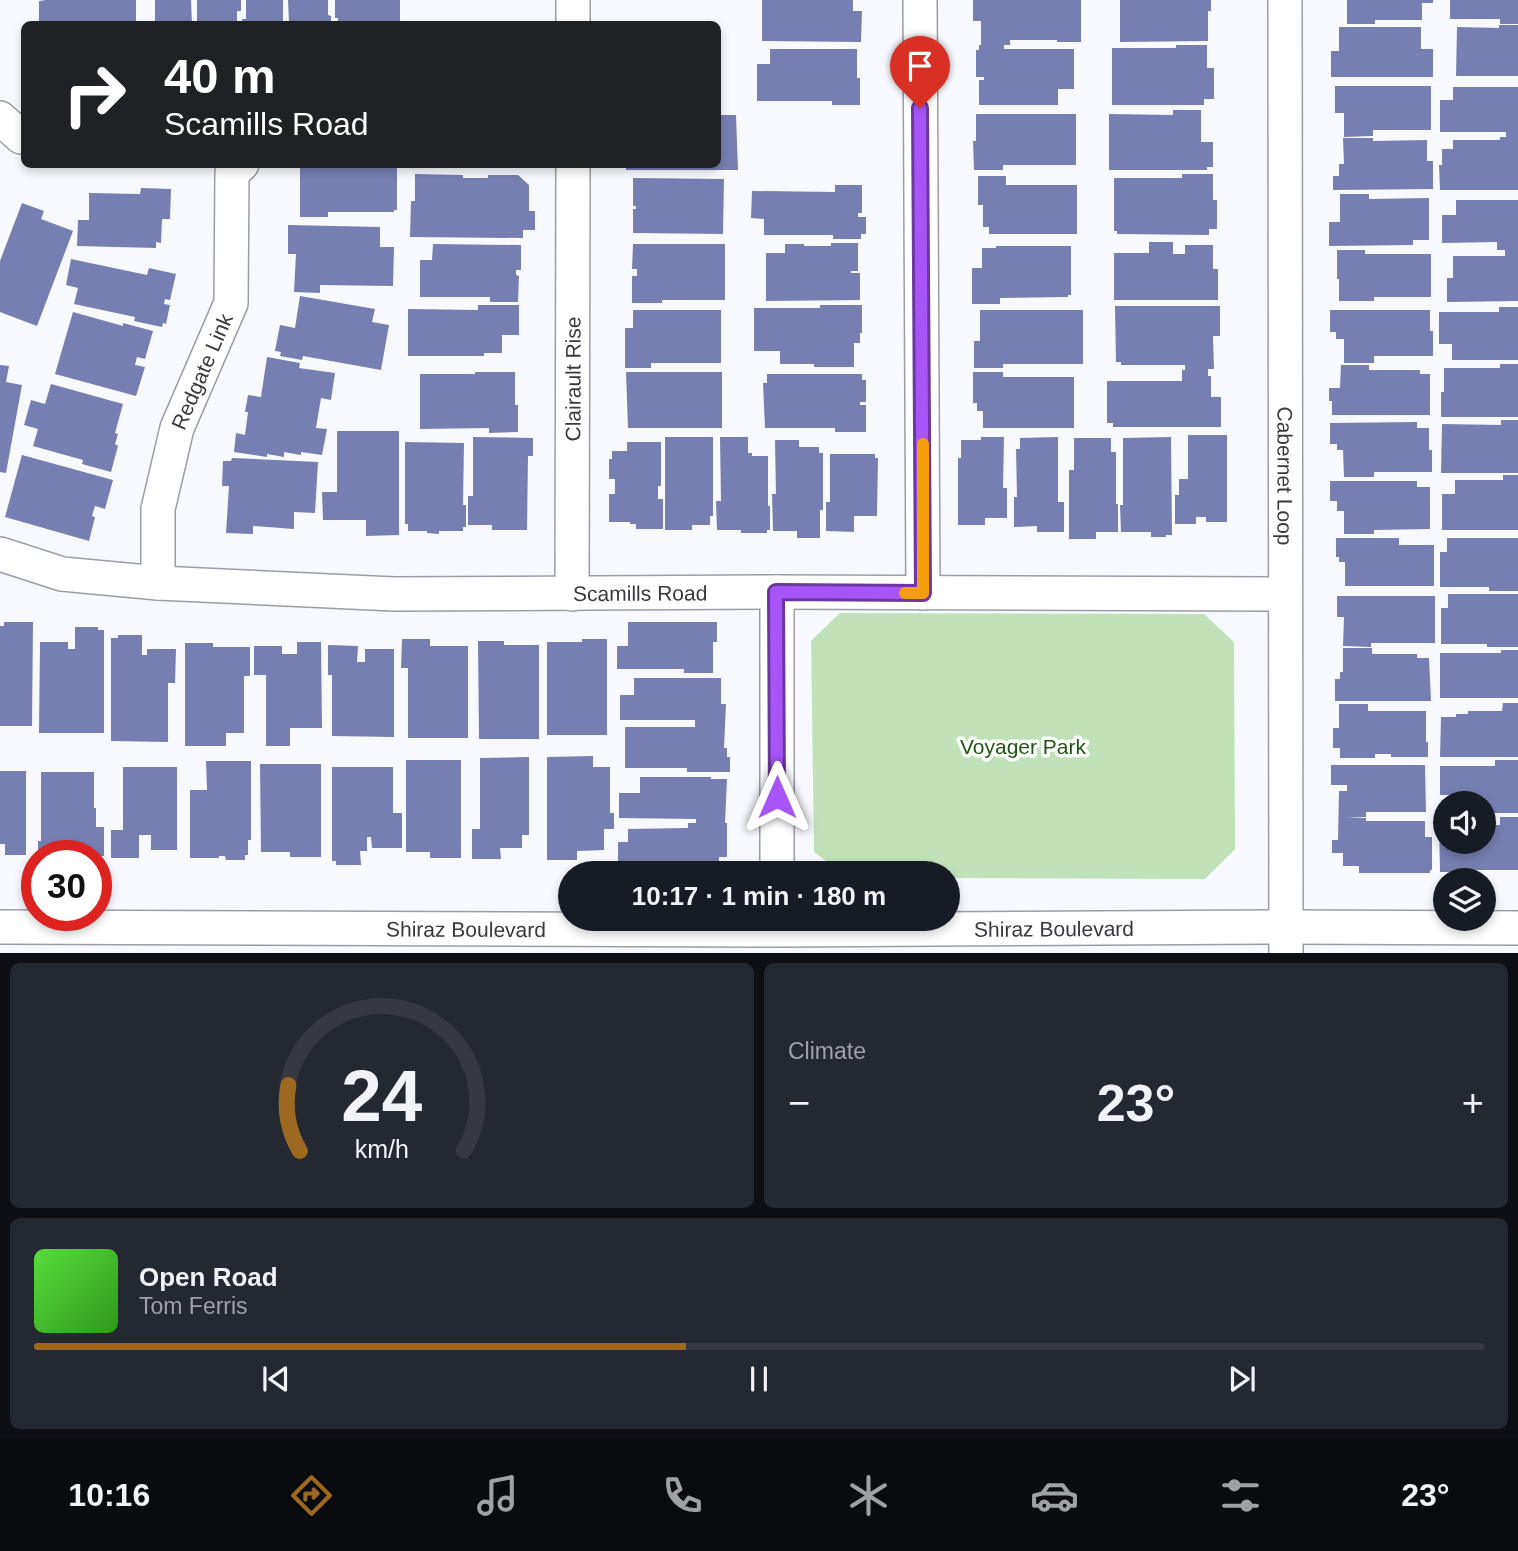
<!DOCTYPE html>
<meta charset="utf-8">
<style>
:root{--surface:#171b24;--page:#242831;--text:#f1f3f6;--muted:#9ea1a6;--line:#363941;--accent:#9d6920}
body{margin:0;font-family:Arial,sans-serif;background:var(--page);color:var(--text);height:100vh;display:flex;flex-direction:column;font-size:26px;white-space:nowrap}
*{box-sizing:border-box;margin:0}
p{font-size:23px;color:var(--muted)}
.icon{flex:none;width:38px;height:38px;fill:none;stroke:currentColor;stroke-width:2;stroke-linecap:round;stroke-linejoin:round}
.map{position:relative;height:953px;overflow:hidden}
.panel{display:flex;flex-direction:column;gap:10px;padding:10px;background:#0d0f14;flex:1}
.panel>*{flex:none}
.guide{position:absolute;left:21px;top:21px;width:700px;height:147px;border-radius:10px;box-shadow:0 4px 10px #0003;background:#202124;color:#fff;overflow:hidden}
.buttons{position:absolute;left:1433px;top:791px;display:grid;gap:14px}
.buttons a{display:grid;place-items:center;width:63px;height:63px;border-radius:50%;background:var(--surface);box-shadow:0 4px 10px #0003;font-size:35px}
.speed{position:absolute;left:21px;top:840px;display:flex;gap:14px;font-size:35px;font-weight:700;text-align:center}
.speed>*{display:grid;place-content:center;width:91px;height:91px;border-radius:50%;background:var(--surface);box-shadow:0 4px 10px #0003;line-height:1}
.speed .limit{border:10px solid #d22;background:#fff;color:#111}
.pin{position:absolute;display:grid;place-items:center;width:60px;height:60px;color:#fff;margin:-72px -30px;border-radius:50% 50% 50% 0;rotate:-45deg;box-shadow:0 0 7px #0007}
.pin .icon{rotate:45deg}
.me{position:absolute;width:77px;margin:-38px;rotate:0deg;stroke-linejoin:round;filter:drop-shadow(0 0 5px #0008)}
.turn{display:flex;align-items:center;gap:24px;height:147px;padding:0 28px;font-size:32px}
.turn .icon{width:91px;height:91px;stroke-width:2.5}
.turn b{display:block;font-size:49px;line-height:60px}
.big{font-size:52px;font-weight:700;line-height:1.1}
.panel .card{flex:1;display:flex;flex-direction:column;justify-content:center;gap:10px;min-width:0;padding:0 24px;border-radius:10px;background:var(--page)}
.panel .dial{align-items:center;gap:0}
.dial svg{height:182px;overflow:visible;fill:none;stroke:var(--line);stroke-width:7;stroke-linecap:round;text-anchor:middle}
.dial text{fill:var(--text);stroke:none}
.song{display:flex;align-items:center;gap:21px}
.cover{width:84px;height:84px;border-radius:10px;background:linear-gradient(135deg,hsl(110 70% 55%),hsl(110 70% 35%))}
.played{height:7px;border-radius:4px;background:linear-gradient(90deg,var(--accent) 45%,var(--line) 45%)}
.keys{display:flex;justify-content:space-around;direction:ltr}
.heat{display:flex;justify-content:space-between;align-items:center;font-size:38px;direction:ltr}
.panel .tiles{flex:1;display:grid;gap:10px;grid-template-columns:1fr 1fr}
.card:last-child{grid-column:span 2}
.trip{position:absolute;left:558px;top:861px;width:402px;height:70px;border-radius:35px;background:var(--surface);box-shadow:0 4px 10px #0003;font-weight:700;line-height:70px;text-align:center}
.tabs{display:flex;height:112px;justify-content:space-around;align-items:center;background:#090b0e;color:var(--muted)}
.tabs .icon{width:49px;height:49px}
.tabs .selected{color:var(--accent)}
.tabs b{font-size:32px;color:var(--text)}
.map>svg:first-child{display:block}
</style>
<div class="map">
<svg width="1518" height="953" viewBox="0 0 1518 953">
<rect width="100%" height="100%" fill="#f8f9fe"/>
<!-- green -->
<path fill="#c1e1b9" d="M840 613 1204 614 1234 642 1235 849 1205 879 949 878 948 873H842L814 852 811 641Z"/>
<!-- building -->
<path fill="#777eb1" d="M46 0H136V21H133V24H39V1Z
M155 0H191L192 24H155Z
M197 0H241V11H237V24H197Z
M246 0H283V24H242V19H246Z
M288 0H328V15L331 16V24H289Z
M335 0H400V24H338V18H335Z
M762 0H853V11H862L861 42 762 41Z
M973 0H1081V42H1057V40H1010V45H1004V49H1074V89H1058V105H979V80H984V77H976V50H979V45H981V21H973Z
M1120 0H1211V11H1208V41L1120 42Z
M1347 0H1433V3H1422V20H1375V24H1347Z
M1450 0H1518V24H1500V19H1450Z
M1499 25H1518V76H1456L1457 27 1499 28Z
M1339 27H1421V49H1433V77H1331V51H1339Z
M1176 45H1207V68H1214V99H1204V105H1112V48H1176Z
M770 49H857V78H860V105H832V101H757V64H770Z
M1335 86H1431V130H1373V136L1344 137V113H1335Z
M1453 87H1518V190H1440L1439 165H1442V149H1453V140H1500V137H1506V132H1440V100H1453Z
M1173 110H1201V142H1213V167H1207V170H1109V114L1173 115Z
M976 114H1076V165H1003V170H974L973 141H976Z
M718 115H736L738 170H626V164H718Z
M1343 138H1373V141L1427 140V161H1433V189L1333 190V176H1339V164H1344Z
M316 164H397V210H394V212H328V217H300V166H316Z
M415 174 463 175V178H488V175H518L529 185V211H535V230H523V238L410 237 411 201H415Z
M1182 174H1213V200H1217V229H1209V235L1117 234V231H1114V178H1182Z
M978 176H1006V185H1077V234H989V227H983V205H978Z
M633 178 724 179 723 234 633 233V209H636V206H633Z
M835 185H862V213H858V217H866V234H861V239H833V235H764V219L751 218 752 191 835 192Z
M141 188 171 189 170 219H162L161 243 156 242V248L77 246 78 220H89V193L140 194Z
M1340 194H1369V199L1429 198V240H1413V245L1329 246V222H1340Z
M1456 200H1518V301L1447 302V278H1453V256H1505V250H1497V242L1442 243V215H1456Z
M22 203 44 211 41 219 73 231 37 326 0 312V261Z
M288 225 380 227V247H394L393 286 320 285V293L294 292 296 254H288Z
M1149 242H1173V254H1185V245H1213V269H1218V300H1114V253H1149Z
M831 243H858V271H851V273H860V300L766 301V253H785V244H804V246H831Z
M433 244 521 245V270H516V275L519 276 518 302H490V297H420V260H432Z
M633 244H725V300H662V303H632V276H637V269H632Z
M996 246H1071V295H1068V297L1000 298V304H972V268H982V248H996Z
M1337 250H1365V254H1431V297H1374V301H1339V279H1337Z
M71 259 147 275 149 268 176 274 170 300 165 299 164 304 170 305 166 324 163 323 162 327 134 321 135 317 74 304 78 288 66 285Z
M300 296 375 309 372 322 389 325 381 370 303 356 302 360 280 356 281 352 275 351 280 325 295 328Z
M478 305H519V335H502V353H484V356H408V309L478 310Z
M820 305H862V333H860V343H854V367H814V364H780V351H754V308H820Z
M1115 306H1220V336H1213L1214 369H1208V376H1211V397H1221V427H1113V423H1107V381H1182V370H1185V365H1121V362H1116Z
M1499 307H1518V360H1452V344H1439V312H1499Z
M633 310H721V363H651V368H625V328H633Z
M980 310H1083V364H1003V368H974V341H980Z
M1330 310H1430V331H1433V356H1374V363H1344V339H1336V332H1330Z
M73 312 123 326V323L153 331 145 359 137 357 135 365 145 367 136 396 55 374Z
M267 357 300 363 299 368 335 373 331 400 321 398 316 428 327 429 322 455 301 452V455L284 452V457L267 454V457L234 452 236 433 245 435 248 412H245L248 395 261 397Z
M1500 364H1518V417H1441V392H1444V368H1500Z
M0 365 9 366 6 382 22 385 6 473 0 472Z
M1341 365H1369V370H1420V374H1430V415H1332V401H1329V388H1340Z
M475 372H515V405H518V432L489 433V428L420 429V374H475Z
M626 372H722V428H628Z
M973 372H1003V377H1074V428H983V411H977V403H973Z
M767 374H862V380H866V402H860V405H866V432H835V428H765L763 383H767Z
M51 384 123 404 115 433 118 434 115 444 118 446 111 472 82 464 83 460 33 446 38 429 24 425 31 400 45 404Z
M1501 420H1518V473H1441L1442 424 1501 425Z
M1417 422V428H1429V450H1432V472H1374V477H1344L1343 450H1337V444H1330V423Z
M337 431H399V535L366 536V520H323L322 492H337Z
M1188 435H1227V522H1206V517H1196V524H1175V495H1179V479H1188Z
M473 437 533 438V456H528L527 530H492V525H468V496H473Z
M665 437H713V516H710V525H692V530H665Z
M720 437H748V453H752V456H768V506H770V530H767V533H741V530H717L716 501H721Z
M981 437H1004L1003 488H1007V518H985V525H958V458H961V440H981Z
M1058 437V502H1064V532H1037V526L1014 527V497H1017L1016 449H1020V438Z
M1171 437 1172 535H1166V537H1151V532H1121L1120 505H1123V438Z
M1074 438H1111V452H1116V504H1118V532H1096V539H1069V470H1074Z
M775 440H799V447H819V453H823V510H820V538H797V531H773L772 494H776Z
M405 442 464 443 463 505H466V527H463V531H439V534L427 533V531H408V524H405Z
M627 442H661V486H658V499H663V529H636V524H630V522H609V494H615V479H609V459H612V451H627Z
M830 454H875V458H878L877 516H854V532L826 531V502H830Z
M22 455 113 480 105 509 95 506 92 516 95 517 89 541 5 517Z
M232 458 318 462 315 513 294 512V529L253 526V534L226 533 229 486H222L223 461H231Z
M1503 475H1518V530H1442V494H1455V480H1503Z
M1330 481H1417V487H1430V529L1374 530V534H1344V511H1337V501H1330Z
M1336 538H1399V545H1434V586H1345V562H1339V557H1336Z
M1447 538H1518V591H1489V587H1440V552H1447Z
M1448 594H1518V647H1487V644H1441V608H1448Z
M1337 596H1435V643H1371V647L1343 646 1344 617H1337Z
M4 622H33L32 726H0V626H4Z
M628 622H717V642H713V673H684V669H617V646H628Z
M75 627H98V630H104V733H39L40 642H68V649H75Z
M118 635H142V655H147V649H176L175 683H168V742L111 741V638H118Z
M402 639H430V646H468V738H408V668H401Z
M582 639H607V735H547V642H582Z
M478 641H504V645H539V739H479Z
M297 642H321L322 728H290V746H266V675H254V646H282V654H297Z
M185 643H213V647H250V676H244V733H226V746H185Z
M328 645 358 646 357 662H365V649H394V737L332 736V675H328Z
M1343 648H1372V654H1417V658H1429L1431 701H1335V679H1340V672H1343Z
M1501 650H1518V698H1440V653H1501Z
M634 678H721V704H726L724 748H727V757H730V772H687V768H625V727H695V720H620V695H634Z
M1503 703H1518V757H1440L1441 717H1456V714H1468V711H1502Z
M1339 704H1368V711H1426V742H1428V757H1391V754H1375V758H1340V748H1333V728H1339Z
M593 756V767H610V813H614V829H604V850L577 851V860H547V757Z
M529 757V835H522V848H500L501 859H472V829H480V758Z
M406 760H461V858H430V852H406Z
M1495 760H1518V813H1484V803H1453V795H1440V766H1495Z
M206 761H251V840H248V855H245V860H226L225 856H219V858H190V790H207Z
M260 764H321V857H290V852H261Z
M1331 765H1425L1426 812H1366V817L1346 818H1366V821H1425V837H1432V870H1430V873H1359V866H1343V853H1332V840H1338L1339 791H1347V785H1331Z
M123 767H177V850H151V835H139V858H111V830H123Z
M332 767H393V813H402V848H372L371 837H367V851H360L361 865H336V861H332Z
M0 771H26V855H5V844H0Z
M41 772H94V808H96V827H104V856H77V847H63V853H38V841H41Z
M640 777H711V779H727L725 823H727V857H719V871H618V842H628V829L688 828V823H696V819L619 818V793H640Z
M1500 817H1518V870H1463V872H1440L1439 820H1446V842H1484V825H1500Z"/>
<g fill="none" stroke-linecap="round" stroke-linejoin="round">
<defs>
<g id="minor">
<path d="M920 0 923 593"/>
<path id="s1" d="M1285 0 1286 953"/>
<path d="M573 24V0"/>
<path d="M0 118 21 137H24"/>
<path id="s2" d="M0 554 62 574 158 583 394 594 777 592 1285 594"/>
<path id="s3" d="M158 583V509L177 428 231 303 232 173 242 164"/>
<path d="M777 592V873"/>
<path id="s4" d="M572 594 573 164"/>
<path id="s5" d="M0 927 777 930 1287 927 1518 928"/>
</g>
</defs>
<!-- minor casing -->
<use href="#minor" stroke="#9b9da5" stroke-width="36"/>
<!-- minor -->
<use href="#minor" stroke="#fff" stroke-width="33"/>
</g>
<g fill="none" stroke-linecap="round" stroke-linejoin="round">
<defs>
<path id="route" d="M777 797 776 592 923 593 920 108"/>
</defs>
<!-- route casing -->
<use href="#route" stroke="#6d37a1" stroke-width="18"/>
<!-- route -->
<use href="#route" stroke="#a855f7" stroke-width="12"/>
<!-- slow -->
<path stroke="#f59e0b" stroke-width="12" d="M905 593H923V444"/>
</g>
<g text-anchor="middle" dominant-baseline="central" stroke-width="7" stroke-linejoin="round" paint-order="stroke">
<!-- street labels -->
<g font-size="21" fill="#39393d" stroke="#fff">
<text stroke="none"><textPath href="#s3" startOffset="219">Redgate Link</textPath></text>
<text stroke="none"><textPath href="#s4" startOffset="215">Clairault Rise</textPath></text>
<text stroke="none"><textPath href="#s1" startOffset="476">Cabernet Loop</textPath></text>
<text stroke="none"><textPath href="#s2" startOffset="644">Scamills Road</textPath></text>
<text stroke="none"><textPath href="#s5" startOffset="466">Shiraz Boulevard</textPath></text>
<text stroke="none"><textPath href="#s5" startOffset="1054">Shiraz Boulevard</textPath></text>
</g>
<!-- park labels -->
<g font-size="21" fill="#225414" stroke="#fff">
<text x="1023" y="746">Voyager Park</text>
</g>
</g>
</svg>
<div class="buttons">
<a><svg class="icon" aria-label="sound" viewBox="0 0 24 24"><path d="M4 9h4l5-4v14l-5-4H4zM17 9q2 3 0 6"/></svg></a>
<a><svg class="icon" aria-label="layers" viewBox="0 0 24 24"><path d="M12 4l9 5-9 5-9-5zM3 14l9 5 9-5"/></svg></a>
</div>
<div class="speed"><div class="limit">30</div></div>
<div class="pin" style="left:920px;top:108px;background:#d93025"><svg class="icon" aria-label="arrive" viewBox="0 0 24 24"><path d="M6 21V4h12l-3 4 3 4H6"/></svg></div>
<svg class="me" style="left:777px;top:797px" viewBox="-20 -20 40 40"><path d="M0-17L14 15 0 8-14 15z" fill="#a855f7" stroke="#fff" stroke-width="4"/></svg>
<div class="trip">10:17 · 1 min · 180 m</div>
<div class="guide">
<div class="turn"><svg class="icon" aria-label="right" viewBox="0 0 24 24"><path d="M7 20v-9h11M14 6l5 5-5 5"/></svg><div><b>40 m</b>Scamills Road</div></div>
</div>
</div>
<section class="panel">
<div class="tiles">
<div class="card dial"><svg viewBox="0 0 100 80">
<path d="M14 69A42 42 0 1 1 86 69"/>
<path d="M14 69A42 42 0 0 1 9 40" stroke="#9d6920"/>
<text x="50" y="56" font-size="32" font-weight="700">24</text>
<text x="50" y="72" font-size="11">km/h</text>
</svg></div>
<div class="card"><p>Climate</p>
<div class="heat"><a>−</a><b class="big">23°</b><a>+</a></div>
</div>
<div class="card">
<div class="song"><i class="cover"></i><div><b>Open Road</b><p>Tom Ferris</p></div></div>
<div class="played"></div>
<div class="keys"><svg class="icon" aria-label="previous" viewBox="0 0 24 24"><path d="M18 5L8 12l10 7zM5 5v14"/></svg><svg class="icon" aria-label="pause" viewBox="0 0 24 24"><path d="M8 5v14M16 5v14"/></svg><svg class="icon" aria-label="next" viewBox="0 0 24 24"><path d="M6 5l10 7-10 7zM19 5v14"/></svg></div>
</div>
</div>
</section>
<nav class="tabs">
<b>10:16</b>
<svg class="icon selected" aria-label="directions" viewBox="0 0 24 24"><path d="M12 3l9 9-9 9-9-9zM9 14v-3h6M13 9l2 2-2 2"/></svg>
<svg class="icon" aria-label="music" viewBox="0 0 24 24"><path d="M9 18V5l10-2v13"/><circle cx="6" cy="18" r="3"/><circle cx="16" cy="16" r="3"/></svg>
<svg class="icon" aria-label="phone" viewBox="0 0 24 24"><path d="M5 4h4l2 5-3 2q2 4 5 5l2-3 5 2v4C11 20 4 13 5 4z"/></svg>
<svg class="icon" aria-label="climate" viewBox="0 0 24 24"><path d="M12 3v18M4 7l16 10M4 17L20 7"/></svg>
<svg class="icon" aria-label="car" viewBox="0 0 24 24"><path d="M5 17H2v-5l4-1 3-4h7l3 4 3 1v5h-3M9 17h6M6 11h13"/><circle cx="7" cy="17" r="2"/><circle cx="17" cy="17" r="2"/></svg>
<svg class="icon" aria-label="filters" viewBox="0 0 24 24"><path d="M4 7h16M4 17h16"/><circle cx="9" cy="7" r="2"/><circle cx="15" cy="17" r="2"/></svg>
<b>23°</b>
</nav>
